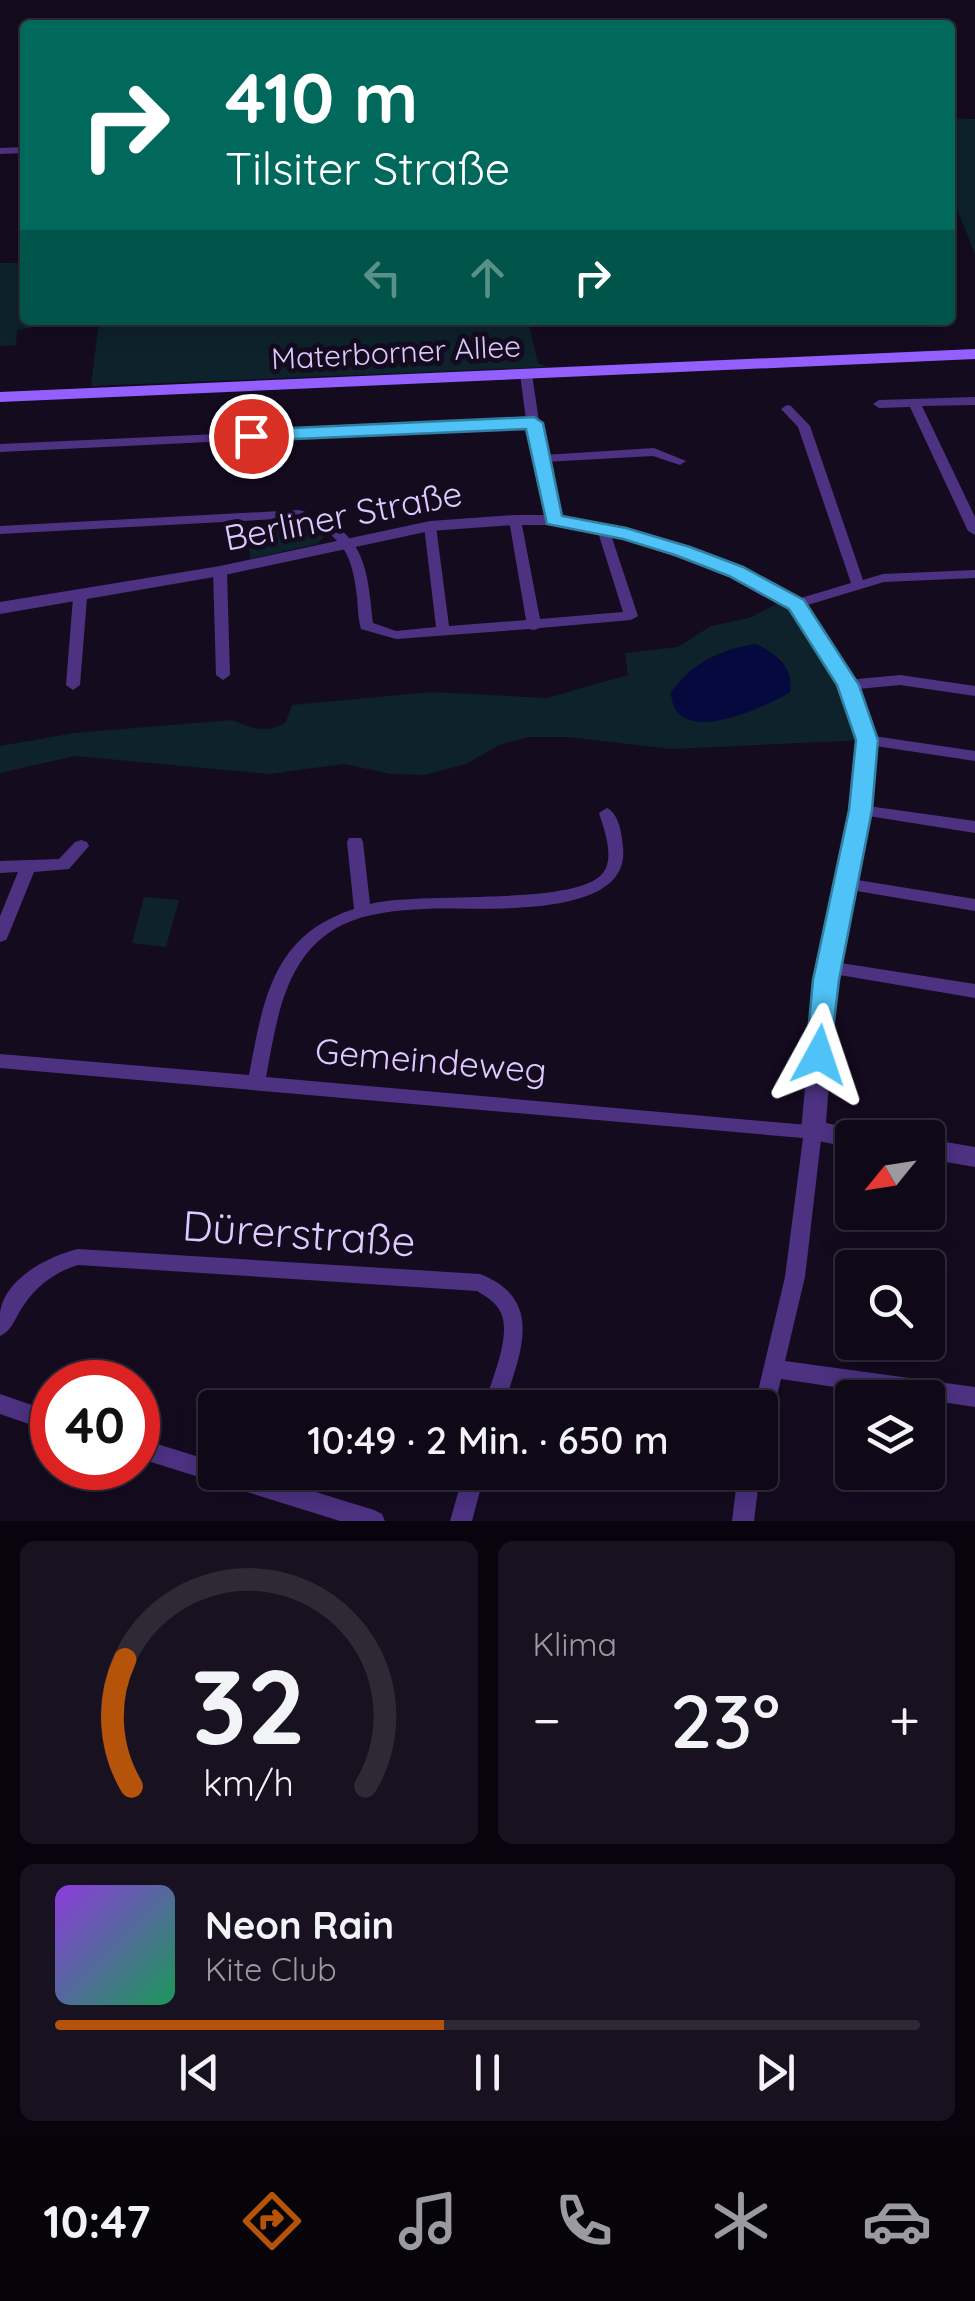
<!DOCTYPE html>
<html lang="de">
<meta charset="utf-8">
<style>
:root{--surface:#0f0817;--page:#181120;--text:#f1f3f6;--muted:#9b9aa1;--line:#2f2936;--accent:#b45309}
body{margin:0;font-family:Quicksand,sans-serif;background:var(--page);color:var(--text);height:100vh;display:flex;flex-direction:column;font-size:38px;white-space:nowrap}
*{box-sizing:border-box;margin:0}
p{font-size:32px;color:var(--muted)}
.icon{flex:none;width:55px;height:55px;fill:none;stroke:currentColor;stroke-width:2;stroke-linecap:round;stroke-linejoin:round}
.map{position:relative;height:1521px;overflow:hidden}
.side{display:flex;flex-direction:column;gap:20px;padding:20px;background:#08040d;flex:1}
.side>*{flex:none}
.banner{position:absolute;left:20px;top:20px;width:935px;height:305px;border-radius:10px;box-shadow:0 5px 25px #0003,0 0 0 2px var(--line);background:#00695c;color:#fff;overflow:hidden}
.needle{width:65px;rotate:240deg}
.controls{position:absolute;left:835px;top:1120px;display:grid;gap:20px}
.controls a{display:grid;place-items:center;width:110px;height:110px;border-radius:10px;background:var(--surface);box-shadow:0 5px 25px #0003,0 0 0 2px var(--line);font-size:50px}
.speed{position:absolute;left:30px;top:1360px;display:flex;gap:20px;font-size:50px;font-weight:700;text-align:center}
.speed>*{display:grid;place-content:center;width:130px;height:130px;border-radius:50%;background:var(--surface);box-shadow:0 5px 25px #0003,0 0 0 2px var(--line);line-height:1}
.speed .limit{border:15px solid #d22;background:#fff;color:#111}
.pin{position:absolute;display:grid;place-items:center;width:85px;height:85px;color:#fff;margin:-42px;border:5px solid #fff;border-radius:50%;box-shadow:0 2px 10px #0007}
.me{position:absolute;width:110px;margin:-55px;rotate:5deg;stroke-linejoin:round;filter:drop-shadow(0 0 8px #0008)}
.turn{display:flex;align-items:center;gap:35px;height:210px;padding:0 40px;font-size:45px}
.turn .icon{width:130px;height:130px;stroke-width:2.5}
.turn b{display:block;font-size:70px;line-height:85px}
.lanes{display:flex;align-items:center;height:95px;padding:0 40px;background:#0003;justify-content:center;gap:50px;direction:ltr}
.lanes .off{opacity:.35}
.big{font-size:75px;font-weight:600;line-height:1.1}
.side .tile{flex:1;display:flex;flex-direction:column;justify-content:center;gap:15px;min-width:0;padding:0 35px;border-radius:15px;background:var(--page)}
.side .dial{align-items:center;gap:0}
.dial svg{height:260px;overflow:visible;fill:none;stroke:var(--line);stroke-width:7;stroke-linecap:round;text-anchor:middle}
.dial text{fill:var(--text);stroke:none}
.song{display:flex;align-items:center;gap:30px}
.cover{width:120px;height:120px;border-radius:15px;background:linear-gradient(135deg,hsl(270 70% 55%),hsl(150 70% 35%))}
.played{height:10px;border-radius:5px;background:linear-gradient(90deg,var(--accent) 45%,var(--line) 45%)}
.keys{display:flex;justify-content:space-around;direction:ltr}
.heat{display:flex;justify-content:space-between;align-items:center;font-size:55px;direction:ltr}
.side .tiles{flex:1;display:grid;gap:20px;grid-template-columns:1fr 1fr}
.tile:last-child{grid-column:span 2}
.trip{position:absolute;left:198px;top:1390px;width:580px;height:100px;border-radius:10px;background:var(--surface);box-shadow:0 5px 25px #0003,0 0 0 2px var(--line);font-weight:600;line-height:100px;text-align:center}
.tab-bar{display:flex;height:160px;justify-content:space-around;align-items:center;background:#060309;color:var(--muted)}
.tab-bar .icon{width:70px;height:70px}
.tab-bar .selected{color:var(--accent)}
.tab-bar b{font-size:45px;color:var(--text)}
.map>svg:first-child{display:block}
</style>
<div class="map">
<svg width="975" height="1521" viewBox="0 0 975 1521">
<rect width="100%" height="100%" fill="#140b1f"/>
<!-- green -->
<path fill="#0d222a" d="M950 118 975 119V254L950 192Z
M0 263H25V320H44L43 325 17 330 16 345 0 346Z
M99 320H528L538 363 547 367 91 386Z
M296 521 319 524 325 536 317 544 250 559 248 526Z
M786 599 796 604 867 740 671 749 568 737H529L499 745 466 764 424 775 391 774 344 764 269 774 75 756 0 773V746L74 733 232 720C253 729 266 734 286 722L292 705 431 692 547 698 628 675 625 653 678 647 711 626 749 618Z
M144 897 179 900 166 947 132 943Z"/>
<!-- water -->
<path fill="#05093e" d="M756 644C776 653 794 668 790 692 766 707 673 751 671 692 692 663 721 649 756 644Z"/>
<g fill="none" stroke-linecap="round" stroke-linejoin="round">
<!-- minor -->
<path fill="#4d3282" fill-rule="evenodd" d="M25 147V153L0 154V148Z
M526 371 532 374 544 455 654 448 686 461 680 465 653 456 545 462 560 520 554 524 548 520 532 459 527 427 0 452V444L526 420 520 374Z
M975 397V405L922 406 975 517V535L968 531 910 407 879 408 873 404 879 400Z
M787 405 791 406 810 426 863 580 883 574 975 570V578L884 582 801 607H791L789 604 791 601 851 583 798 427 781 409Z
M299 510C364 529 367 563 373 623L396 631 436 627 424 526 430 522 436 526 449 626 526 620 509 520 515 516 521 520 540 619 623 612 597 529 603 525 609 529 638 616 631 620 540 628 534 630 529 629 396 639 361 629C358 619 358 608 357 597 352 551 341 534 298 518L0 534V526Z
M220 567 227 571 230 675 223 680 216 675 213 571Z
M80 594 87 598 80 685 73 690 66 685 73 598Z
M900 675 975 686V696L900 685 848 690 841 685 848 680Z
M867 735 975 751V761L862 744 860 740 862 736Z
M861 805 975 821V833L856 814 853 810Z
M607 808C619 814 622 834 623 848 631 923 471 906 425 909 398 910 366 913 342 925 284 954 277 1020 266 1077L819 1126 822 1131 805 1277 785 1361 975 1387V1407L928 1400V1398H910L781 1379 770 1424 767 1431 760 1434V1408H754L785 1277 803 1138 0 1068V1054L249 1075C263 1001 272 935 354 909L347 842 349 838H361L363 842 370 904C420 891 576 907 603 873 615 857 604 829 599 813Z
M81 840 87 842 89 846 69 869 34 872 8 936 6 940 0 942V916L18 872 0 873V861L59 859 75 842Z
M845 878 975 899V911L839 888 837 884 839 880Z
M828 961 975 984V998L822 972 820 967 822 962Z
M78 1249 480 1274C547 1300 519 1356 503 1408H483C490 1384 512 1337 501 1313 496 1302 487 1297 477 1291L78 1265C52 1273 34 1288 20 1311 14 1321 11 1331 0 1336 0 1328 0 1319 0 1312 5 1278 49 1256 78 1249Z
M0 1394 52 1412V1432L0 1414Z
M138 1438 215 1462V1472H251L374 1510 382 1514 385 1521H340L138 1458Z
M464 1472H485L472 1521H450Z
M738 1472H760L754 1521H732Z"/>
<!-- tertiary -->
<path fill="#4d3282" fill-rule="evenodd" d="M515 515H554L626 529 742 568 802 600 858 685 877 740 871 810 837 979 826 1123 864 1131 867 1138H852V1148L804 1138 801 1131 815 979 851 810 857 740 838 685 789 608 730 576 622 538 554 525H515L430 531 220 576 0 614V602L220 566 430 521Z
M928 1139 975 1147V1167L928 1159Z"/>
<!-- secondary -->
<path fill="#9360ff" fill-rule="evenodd" d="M975 349V359L0 402V392Z"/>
</g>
<!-- route -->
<path fill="#4fc3f7" stroke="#337fa1" stroke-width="2.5" d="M534 417 543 423 562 516 626 528 690 547 743 567 804 600 859 685 878 740 872 810 839 980 829 1063 819 1066 806 1055 813 980 849 810 856 740 837 685 789 609 729 576 675 555 623 539 547 524 526 429 251 441 242 436 251 430Z"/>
<g text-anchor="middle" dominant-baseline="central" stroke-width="10" stroke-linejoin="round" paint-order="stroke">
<!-- far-street labels -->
<g font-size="30" fill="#dfc9ff" stroke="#140b1f">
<text transform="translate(396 352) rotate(-3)">Materborner Allee</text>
</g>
<!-- street labels -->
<g font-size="35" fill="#dfc9ff" stroke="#140b1f">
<text transform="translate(343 515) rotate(-11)">Berliner Straße</text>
<text transform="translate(431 1060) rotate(5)">Gemeindeweg</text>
</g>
<!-- near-street labels -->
<g font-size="42" fill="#dfc9ff" stroke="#140b1f">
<text transform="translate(299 1233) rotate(4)">Dürerstraße</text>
</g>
</g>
</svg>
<div class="controls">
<a><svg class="needle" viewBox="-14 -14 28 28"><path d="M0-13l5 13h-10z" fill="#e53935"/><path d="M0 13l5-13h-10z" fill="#9b9aa1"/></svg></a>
<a><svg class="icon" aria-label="search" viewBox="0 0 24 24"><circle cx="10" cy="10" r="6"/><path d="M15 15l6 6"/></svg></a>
<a><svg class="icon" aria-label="layers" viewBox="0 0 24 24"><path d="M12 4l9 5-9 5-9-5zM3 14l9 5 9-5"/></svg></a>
</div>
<div class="speed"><div class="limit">40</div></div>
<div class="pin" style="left:251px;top:436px;background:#d93025"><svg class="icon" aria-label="arrive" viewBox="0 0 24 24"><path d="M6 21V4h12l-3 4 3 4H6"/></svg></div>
<svg class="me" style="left:819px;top:1055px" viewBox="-20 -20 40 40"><path d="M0-17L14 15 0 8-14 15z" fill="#4fc3f7" stroke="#fff" stroke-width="4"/></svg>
<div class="trip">10:49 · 2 Min. · 650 m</div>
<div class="banner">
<div class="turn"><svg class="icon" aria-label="right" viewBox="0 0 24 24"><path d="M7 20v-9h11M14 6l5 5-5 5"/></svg><div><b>410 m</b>Tilsiter Straße</div></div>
<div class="lanes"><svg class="icon off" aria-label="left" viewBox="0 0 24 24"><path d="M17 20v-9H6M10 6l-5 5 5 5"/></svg><svg class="icon off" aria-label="ahead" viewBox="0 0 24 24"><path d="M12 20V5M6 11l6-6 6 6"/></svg><svg class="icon" aria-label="right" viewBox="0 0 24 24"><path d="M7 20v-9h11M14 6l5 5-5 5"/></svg></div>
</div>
</div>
<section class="side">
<div class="tiles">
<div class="tile dial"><svg viewBox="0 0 100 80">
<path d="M14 69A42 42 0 1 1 86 69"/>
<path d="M14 69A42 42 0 0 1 12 30" stroke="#b45309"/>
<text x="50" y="56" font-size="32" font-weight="700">32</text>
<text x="50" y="72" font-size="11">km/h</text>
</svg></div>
<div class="tile"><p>Klima</p>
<div class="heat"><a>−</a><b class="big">23°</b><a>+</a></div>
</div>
<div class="tile">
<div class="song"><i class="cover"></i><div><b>Neon Rain</b><p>Kite Club</p></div></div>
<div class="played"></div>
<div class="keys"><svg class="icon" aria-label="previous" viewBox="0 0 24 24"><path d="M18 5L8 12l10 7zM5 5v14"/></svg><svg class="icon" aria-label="pause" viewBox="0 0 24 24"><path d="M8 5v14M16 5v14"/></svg><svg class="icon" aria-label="next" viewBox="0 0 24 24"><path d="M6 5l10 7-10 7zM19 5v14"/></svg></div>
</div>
</div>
</section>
<nav class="tab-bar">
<b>10:47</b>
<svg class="icon selected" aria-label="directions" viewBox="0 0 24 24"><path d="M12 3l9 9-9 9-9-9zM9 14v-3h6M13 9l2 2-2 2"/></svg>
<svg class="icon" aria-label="music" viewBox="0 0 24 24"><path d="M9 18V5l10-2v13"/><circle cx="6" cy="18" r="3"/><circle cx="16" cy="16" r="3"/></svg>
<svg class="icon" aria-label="phone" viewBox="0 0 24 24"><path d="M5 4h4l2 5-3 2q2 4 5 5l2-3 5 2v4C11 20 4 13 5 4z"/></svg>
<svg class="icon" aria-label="climate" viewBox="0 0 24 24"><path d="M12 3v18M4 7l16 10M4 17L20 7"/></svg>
<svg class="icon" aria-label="car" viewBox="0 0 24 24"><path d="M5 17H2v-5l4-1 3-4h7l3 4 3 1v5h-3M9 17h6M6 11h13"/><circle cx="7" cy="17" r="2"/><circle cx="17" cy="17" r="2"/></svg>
</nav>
